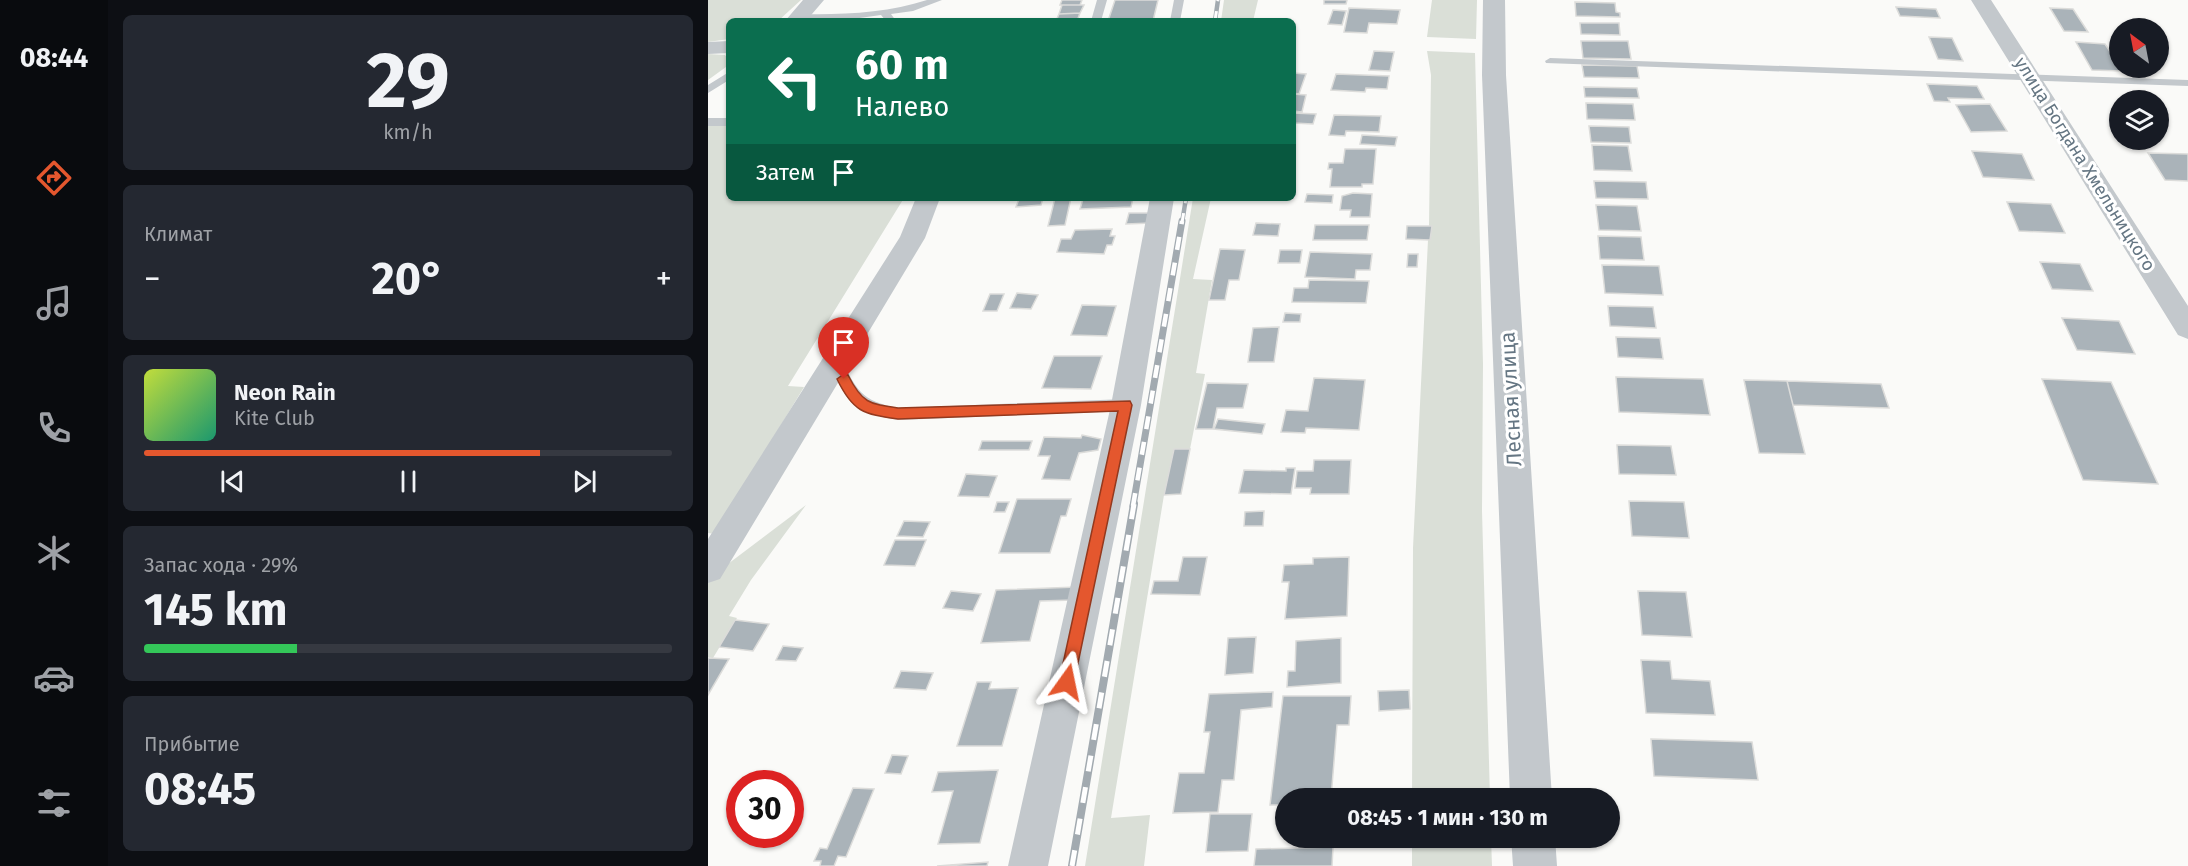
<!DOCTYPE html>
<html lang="ru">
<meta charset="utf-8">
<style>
:root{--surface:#171b24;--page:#242831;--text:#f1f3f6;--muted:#9ea1a6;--line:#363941;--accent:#e4572e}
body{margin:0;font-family:"Fira Sans",sans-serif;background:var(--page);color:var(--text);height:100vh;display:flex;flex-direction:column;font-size:22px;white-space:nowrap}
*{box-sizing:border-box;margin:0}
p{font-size:20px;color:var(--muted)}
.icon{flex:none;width:33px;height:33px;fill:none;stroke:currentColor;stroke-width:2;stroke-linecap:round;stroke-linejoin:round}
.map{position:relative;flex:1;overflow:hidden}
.details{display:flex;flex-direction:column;gap:15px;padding:15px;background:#0d0f14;width:600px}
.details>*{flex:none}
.hud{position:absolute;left:18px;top:18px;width:570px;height:183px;border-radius:9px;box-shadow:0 2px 4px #0004;background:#0b6e4f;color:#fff;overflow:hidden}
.needle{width:39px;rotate:328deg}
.controls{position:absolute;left:1401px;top:18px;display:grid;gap:12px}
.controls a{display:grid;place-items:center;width:60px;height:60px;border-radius:50%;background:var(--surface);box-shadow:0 2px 4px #0004;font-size:30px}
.speed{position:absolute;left:18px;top:770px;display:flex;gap:12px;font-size:30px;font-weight:700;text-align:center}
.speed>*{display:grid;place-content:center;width:78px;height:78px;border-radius:50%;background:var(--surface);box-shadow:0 2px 4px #0004;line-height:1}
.speed .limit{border:9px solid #d22;background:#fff;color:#111}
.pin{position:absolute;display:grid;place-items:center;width:51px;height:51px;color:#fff;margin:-62px -26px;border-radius:50% 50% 50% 0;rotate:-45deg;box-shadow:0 0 6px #0007}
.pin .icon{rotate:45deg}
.me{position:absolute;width:66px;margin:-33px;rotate:12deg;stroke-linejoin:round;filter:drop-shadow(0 0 4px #0008)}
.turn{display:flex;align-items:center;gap:21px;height:126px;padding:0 30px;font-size:27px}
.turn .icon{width:78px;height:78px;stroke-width:2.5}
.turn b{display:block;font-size:42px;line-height:51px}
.then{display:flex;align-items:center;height:57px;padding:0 30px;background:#0003;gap:12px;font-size:22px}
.big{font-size:45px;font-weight:700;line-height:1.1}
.details .card{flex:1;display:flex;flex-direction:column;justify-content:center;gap:9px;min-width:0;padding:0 21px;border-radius:9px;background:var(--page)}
.details .dial{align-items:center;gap:0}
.dial b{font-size:78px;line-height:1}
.song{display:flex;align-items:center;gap:18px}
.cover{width:72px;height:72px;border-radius:9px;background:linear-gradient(135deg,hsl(70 70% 55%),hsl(160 70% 35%))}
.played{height:6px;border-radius:3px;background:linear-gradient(90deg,var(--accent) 75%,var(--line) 75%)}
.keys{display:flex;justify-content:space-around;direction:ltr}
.heat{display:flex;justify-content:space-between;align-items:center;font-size:33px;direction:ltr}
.charge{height:9px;border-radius:4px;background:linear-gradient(90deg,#34c759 29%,var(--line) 0)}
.trip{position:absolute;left:567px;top:788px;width:345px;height:60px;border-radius:30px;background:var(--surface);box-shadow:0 2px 4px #0004;font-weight:700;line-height:60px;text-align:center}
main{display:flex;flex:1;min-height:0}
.dock{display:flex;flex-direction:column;width:108px;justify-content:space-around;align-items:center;background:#090b0e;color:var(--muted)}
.dock .icon{width:42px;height:42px}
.dock .active{color:var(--accent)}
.dock b{font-size:27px;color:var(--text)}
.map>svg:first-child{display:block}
</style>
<main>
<nav class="dock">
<b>08:44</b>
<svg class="icon active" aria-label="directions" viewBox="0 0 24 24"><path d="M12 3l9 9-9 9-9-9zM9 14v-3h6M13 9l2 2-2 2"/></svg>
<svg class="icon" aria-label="music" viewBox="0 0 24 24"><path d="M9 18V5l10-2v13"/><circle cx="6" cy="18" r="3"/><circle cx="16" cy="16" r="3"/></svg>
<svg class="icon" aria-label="phone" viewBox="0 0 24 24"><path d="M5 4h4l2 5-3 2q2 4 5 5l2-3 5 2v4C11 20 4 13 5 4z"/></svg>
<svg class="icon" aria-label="climate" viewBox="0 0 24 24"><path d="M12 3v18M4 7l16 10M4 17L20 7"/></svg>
<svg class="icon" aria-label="car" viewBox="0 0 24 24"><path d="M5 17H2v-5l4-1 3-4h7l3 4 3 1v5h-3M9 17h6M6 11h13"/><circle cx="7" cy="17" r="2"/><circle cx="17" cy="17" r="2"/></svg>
<svg class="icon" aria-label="filters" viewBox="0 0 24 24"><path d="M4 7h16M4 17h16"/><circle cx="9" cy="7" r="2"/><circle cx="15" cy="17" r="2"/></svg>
</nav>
<section class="details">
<div class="card dial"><b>29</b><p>km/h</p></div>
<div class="card"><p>Климат</p>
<div class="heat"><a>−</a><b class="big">20°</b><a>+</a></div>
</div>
<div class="card">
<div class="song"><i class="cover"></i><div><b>Neon Rain</b><p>Kite Club</p></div></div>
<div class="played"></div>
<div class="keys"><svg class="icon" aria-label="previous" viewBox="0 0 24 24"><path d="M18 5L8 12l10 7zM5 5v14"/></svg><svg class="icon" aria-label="pause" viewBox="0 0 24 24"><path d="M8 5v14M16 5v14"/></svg><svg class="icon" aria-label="next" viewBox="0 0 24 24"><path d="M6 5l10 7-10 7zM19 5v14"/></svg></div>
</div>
<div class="card"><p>Запас хода · 29%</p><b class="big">145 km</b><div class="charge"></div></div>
<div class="card"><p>Прибытие</p><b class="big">08:45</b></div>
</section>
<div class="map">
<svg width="1480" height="866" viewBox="0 0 1480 866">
<rect width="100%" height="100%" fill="#fafaf8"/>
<!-- green -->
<path fill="#dadfd7" d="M0 0H93L70 21H21V39L0 42Z
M516 0H550L545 21H513Z
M724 0H769L768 39 719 37Z
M719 51 767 53 775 364 774 511 782 798H704L705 548 720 240H722L723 227 721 226 723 75Z
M0 54 17 55 21 60 18 67 0 80Z
M0 126H21V198H196L80 386 96 387 7 534 0 533Z
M485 198H503L485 279 504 280 488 373 497 374 482 449 466 450 456 495 403 818 442 815 436 866H377Z
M98 505 43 580 21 616 29 618 5 658 0 657V579Z
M704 837H783L784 866H704Z"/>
<!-- building -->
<path fill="#aab3b9" stroke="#dcdcda" stroke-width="1.5" d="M354 0H374L372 5H352Z
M407 0H450L445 21H400Z
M616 0H639L638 4H616Z
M867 2 907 3 908 12 912 13V17L868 16Z
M354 5H376L372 13 351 14Z
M1188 7 1228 9 1232 18 1192 16Z
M641 8 692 10 689 24 661 23 659 33 636 32Z
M1342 8 1365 9 1380 32 1356 31Z
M625 10 638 11 634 25 620 24Z
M372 13 369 21H348L351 14Z
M872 23H911L912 35 873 34Z
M1221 37 1244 38 1255 61 1230 59Z
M873 41H920L923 59 875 58Z
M1368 42 1397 44 1415 71 1384 70Z
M666 51 686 52 682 71 661 70Z
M874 65 929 66 931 78 876 77Z
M585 73 598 74 591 94 585 93Z
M628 74 681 76 679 89 658 88 657 92 623 90Z
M1219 84 1269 86 1276 99 1240 98 1242 102 1226 101Z
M876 87 929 88 931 98 877 97Z
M585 94 598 95 594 112 585 111Z
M878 103 925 104 927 120 879 119Z
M1282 104 1299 131 1263 132 1248 105Z
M585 113 608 114 605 124 585 123Z
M626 115 673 116 671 132 638 131 637 136 621 135Z
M881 126 921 127 923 143 883 142Z
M654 135 689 137 687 146 652 144Z
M884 145 920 146 924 171 886 170Z
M637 149H668L665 184H654V187H622L624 169H620L621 163H635Z
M1264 151 1314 154 1326 180 1275 177Z
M1440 153 1480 154V181L1457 180Z
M886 181 938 182 940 199 888 198Z
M645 193 664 194 662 217H642L643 210H632L634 196Z
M599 194 625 195 624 203 597 202Z
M335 198 333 205 308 207 311 199Z
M347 198H363L357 225 340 226Z
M425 198 423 207 372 209 375 199Z
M1299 202 1343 204 1357 233 1311 231Z
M888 205 929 206 933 231 891 230Z
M421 213H440L443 223 418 224Z
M548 223 572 224 570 236 545 235Z
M607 225H661L659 240H605Z
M699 226H724L722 240 698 239Z
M404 229 402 236H407L404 245H399L396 254 349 252 353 239H363L367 230Z
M890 236 933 237 936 260 892 259Z
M512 249 537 250 531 280H521L517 300H501Z
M572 250H594L592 263H570Z
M602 252 664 254 662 270H648L647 279 597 277Z
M700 254H710L709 267H699Z
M1332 262 1372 264 1385 291 1344 289Z
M894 265 951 266 955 295 897 293Z
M601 280 661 281 658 303 584 302 586 288H600Z
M309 293 330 295 323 309 302 308Z
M282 294H296L289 311H275Z
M374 305 408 306 399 336 363 335Z
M900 306 945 307 948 328 902 326Z
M577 313 593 314 592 322H575Z
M1354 318 1411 321 1427 354 1369 350Z
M571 327 566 362H540L545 328Z
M908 337 952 338 955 359 910 357Z
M346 356H394L383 389 334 388Z
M908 377 995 379 1002 415 911 412Z
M606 378 657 380 651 430 598 428 597 433 573 432 578 410 600 411Z
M1334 379 1403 382 1450 484 1375 480Z
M1036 380 1079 381 1097 454 1051 453Z
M1079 381 1173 384 1181 408 1085 405Z
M499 383 540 384 535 408H509L505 429H488Z
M510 419 557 424 554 434 506 429Z
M374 435 393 439 390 450 371 453 362 480 334 479 342 456H330L336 437 373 438Z
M274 441H324L321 450H271Z
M909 445 963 446 968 475 911 474Z
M466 449H482L473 494 456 495Z
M606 460H643L641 494H602L603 488H587L589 471H605Z
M578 468H587L583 494 531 493 536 470 578 471Z
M258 474 289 476 281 497 250 496Z
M309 499H363L358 516H353L342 553H291Z
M921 501 976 502 981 538 924 536Z
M289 502H301L297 512H286Z
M556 511 555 526H536L537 512Z
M196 521 222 522 215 537 189 536Z
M187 540H218L207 566 176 565Z
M475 557H499L492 595 443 594 446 581H470Z
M641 557 639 616 577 619 581 582H574L576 565 605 564V558Z
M369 587 366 600 332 601 322 641 273 643 288 590Z
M243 591 273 594 265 611 235 608Z
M930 591 978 592 984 637 934 635Z
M27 620 61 624 45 651 11 647Z
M548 637 545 673 517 675 520 638Z
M633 638V683L579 687 580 671H587L588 641Z
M75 646 95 648 88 661 68 660Z
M1 658 21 659 0 695V659Z
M933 660 962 661 964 679 1002 681 1007 715 938 713Z
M193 671 225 673 218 690 186 688Z
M269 682H283L281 689 310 688 294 746H249Z
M701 690 702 709 671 711 670 691Z
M565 692 564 707 533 710 526 780H514L510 812 465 813 471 773H496L502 732H496L501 694Z
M575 696H643L641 725H629L623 798H578V805H562Z
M943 739 1044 742 1050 780 946 776Z
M184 755 200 756 193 774 177 773Z
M290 770 272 843 230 844 245 791 224 792 230 772Z
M145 788 166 789 138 857 130 856 126 866H112L113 861H106L112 848 119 849Z
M502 814H544L540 851 498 852Z
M625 847 624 866H546L548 849Z
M280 862 279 866H229Z"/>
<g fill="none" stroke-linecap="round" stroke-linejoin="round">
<!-- service -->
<path fill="#c3c8cc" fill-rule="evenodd" d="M219 0H234L205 11 183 14 188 21H178L173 15 130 21 92 20 87 17 92 14C134 15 179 13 219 0Z
M389 0H399L393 21H383Z
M466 0H476L472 21H462Z
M842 58 1480 80V86L838 63 837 61Z
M21 72V80L0 93V85Z
M0 118H21V126H0Z
M127 355 132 357C149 390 152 401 191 408L418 399 423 401 425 405 423 409 418 411 191 420C143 412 140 403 120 361Z"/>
<!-- minor -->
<path fill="#c3c8cc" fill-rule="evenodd" d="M95 0H116L98 21H77Z
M1263 0H1283L1480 306V339L1470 335Z
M21 41V53L0 54V42Z
M208 198H232L217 238 12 579 0 583V539L192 237Z
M442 198H466L433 405 340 866H300L403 405Z"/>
<!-- tertiary -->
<path fill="#c3c8cc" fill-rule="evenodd" d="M775 0H797L798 75 844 798H802L774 75Z
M803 837H847L849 866H805Z"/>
<defs>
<path id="rail-far2" d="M507 21 510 0
M474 223 478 198"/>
<path id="rail-far1" d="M425 506 474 221"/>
<path id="rail" d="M364 866 426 504"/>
</defs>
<!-- rail-far2 casing -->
<use href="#rail-far2" stroke="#a2aab0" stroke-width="4.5"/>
<!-- rail-far1 casing -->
<use href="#rail-far1" stroke="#a2aab0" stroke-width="7"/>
<!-- rail casing -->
<use href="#rail" stroke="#a2aab0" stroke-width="8"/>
<!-- rail-far2 -->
<use href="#rail-far2" stroke="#fff" stroke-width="3" stroke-dasharray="10" stroke-linecap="butt"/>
<!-- rail-far1 -->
<use href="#rail-far1" stroke="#fff" stroke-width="4.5" stroke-dasharray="13" stroke-linecap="butt"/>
<!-- rail -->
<use href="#rail" stroke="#fff" stroke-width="5" stroke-dasharray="16" stroke-linecap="butt"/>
</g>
<!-- route -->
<path fill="#e4572e" stroke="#94391e" stroke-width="1.5" d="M136 374 140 375C154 403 161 404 190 408L422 401 424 405 365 687 359 690 353 687 351 682 410 411 190 419C155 414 145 412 129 379Z"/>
<g text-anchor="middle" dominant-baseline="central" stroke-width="6" stroke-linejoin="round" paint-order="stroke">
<!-- far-street labels -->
<g font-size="18" fill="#657683" stroke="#fff">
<text transform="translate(1377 164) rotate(58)">улица Богдана Хмельницкого</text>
</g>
<!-- street labels -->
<g font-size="21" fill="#657683" stroke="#fff">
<text transform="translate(803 399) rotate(-93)">Лесная улица</text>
</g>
</g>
</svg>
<div class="controls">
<a><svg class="needle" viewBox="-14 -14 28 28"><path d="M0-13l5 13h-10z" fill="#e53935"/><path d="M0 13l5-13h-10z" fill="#9ea1a6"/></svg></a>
<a><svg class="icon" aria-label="layers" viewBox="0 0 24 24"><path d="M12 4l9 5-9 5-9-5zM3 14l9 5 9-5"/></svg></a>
</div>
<div class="speed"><div class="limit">30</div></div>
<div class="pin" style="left:136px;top:379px;background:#d93025"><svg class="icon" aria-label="arrive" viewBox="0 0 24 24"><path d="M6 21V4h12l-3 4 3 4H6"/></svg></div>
<svg class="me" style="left:359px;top:682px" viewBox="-20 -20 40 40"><path d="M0-17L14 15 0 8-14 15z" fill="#e4572e" stroke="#fff" stroke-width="4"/></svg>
<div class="trip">08:45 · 1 мин · 130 m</div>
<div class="hud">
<div class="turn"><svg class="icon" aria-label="left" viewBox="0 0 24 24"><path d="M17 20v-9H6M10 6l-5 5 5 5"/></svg><div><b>60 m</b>Налево</div></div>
<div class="then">Затем<svg class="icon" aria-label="arrive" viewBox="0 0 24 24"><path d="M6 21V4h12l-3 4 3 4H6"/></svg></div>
</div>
</div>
</main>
